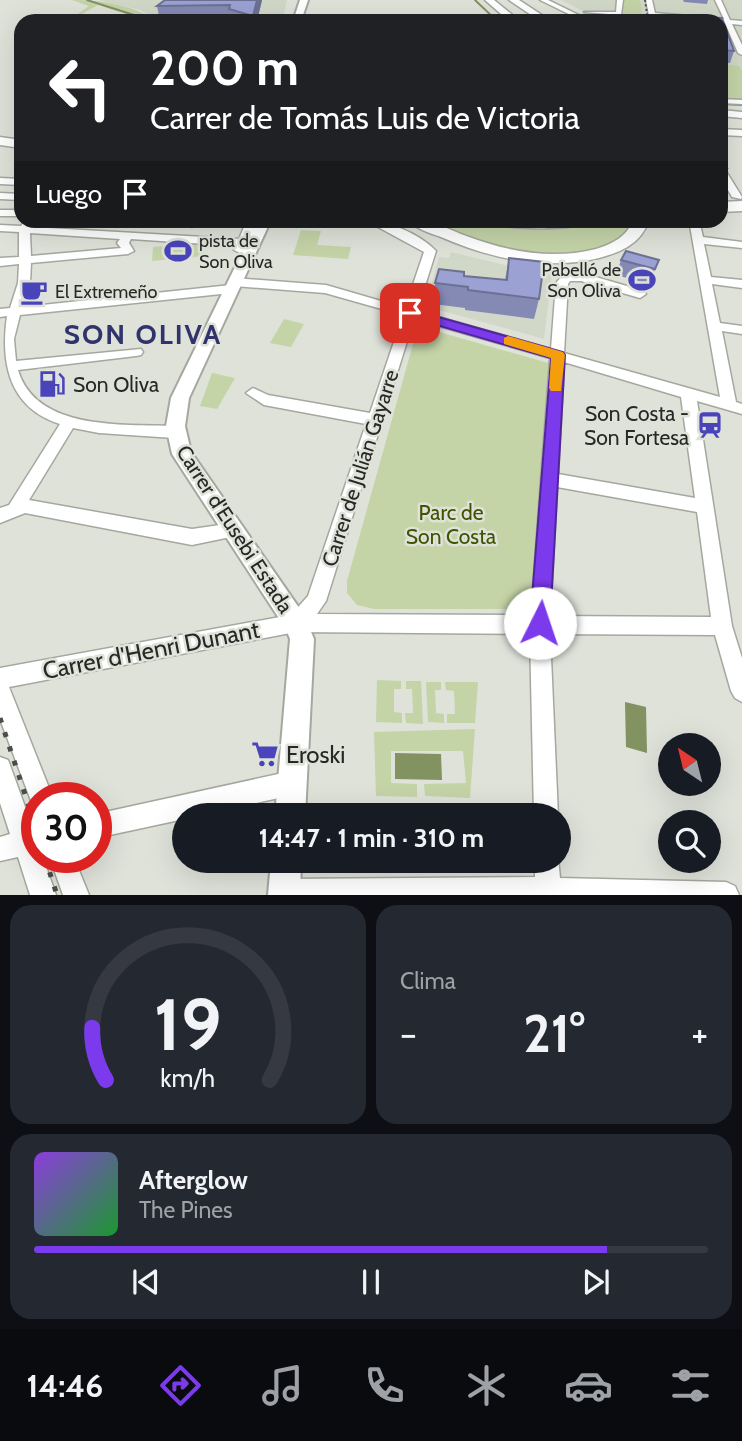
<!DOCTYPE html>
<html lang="es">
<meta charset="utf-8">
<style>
:root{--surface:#171b24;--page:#242831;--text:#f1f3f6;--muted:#9ea1a6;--line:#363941;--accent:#7c3aed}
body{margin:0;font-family:Cabin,sans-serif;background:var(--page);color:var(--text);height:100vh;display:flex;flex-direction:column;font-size:26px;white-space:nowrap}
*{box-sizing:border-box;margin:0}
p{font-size:23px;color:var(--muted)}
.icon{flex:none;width:38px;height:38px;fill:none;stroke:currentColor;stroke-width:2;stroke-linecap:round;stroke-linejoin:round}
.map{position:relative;height:895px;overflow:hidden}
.side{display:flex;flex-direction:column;gap:10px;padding:10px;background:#0d0f14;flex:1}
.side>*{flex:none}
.banner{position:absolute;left:14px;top:14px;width:714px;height:214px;border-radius:21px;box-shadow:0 7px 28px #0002;background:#202124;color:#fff;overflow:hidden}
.needle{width:46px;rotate:325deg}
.fabs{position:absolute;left:658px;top:733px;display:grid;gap:14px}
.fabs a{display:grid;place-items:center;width:63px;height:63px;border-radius:50%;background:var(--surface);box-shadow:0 7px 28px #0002;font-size:35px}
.speed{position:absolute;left:21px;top:782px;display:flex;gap:14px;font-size:35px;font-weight:700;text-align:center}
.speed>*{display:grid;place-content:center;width:91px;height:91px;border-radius:50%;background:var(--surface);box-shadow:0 7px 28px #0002;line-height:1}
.speed .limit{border:10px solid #d22;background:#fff;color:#111}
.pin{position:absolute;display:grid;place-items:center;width:60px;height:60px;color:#fff;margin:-30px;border-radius:14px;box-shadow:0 4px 10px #0006}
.me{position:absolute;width:77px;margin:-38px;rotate:4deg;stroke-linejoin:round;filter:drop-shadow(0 0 5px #0008)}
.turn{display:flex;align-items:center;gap:24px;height:147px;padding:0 21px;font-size:32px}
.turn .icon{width:91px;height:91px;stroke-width:2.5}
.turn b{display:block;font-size:49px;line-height:60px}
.then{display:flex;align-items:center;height:66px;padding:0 21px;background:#0003;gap:14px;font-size:26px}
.big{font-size:52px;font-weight:800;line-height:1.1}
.side .card{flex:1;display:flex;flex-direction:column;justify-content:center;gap:10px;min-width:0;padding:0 24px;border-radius:21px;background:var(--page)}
.side .dial{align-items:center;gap:0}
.dial svg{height:182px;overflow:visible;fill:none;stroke:var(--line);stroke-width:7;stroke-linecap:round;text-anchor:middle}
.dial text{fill:var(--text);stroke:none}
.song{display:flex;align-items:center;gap:21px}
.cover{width:84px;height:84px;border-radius:10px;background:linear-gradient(135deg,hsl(270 70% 55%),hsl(130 70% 35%))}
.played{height:7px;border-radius:4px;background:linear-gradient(90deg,var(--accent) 85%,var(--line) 85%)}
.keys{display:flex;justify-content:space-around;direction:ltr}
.heat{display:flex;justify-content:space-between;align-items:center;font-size:38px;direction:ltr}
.side .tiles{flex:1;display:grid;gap:10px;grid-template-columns:1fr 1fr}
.card:last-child{grid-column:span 2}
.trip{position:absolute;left:172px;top:803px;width:399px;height:70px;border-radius:35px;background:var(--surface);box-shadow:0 7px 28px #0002;font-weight:800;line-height:70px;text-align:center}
.menu{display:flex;height:112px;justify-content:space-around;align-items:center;background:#090b0e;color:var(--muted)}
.menu .icon{width:49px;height:49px}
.menu .active{color:var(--accent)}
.menu b{font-size:32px;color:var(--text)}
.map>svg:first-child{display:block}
</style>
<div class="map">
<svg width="742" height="895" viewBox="0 0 742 895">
<rect width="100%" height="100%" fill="#dee2d9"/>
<!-- built -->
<path fill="#d2d8c8" d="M99 0H287L283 19 209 21H156L141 10Z
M561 0H742V104L721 103V21H651L650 17 585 12Z
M451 252 513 267 552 272 544 339 428 307 426 304 439 257 449 258Z"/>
<!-- green -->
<path fill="#c4d4a7" d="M72 0C102 0 131 4 156 21H124L130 17 129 15 98 5 82 14 84 18 68 21 89 6Z
M624 0H640L643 21H607L593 13 623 15Z
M721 64 739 66 742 71V102L721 100Z
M469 220 517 226 635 221C621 256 554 260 521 254 488 248 454 235 423 221Z
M301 230 321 231 317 245 351 247 348 259 293 255Z
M203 242 204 256 152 261 153 247Z
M284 319 304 324 291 347 270 343Z
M418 326 548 363 531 609H374L357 605 347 593V581Z
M212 373 235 378 217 409 200 406Z
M377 680 401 681V689H394V712L402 713V723L376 722Z
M406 681H421L423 724 406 723 405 713H413L412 689H406Z
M426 682H441V690H435L436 713 444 714V723L428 722Z
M445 682H478L475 723H447V714H455L454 691 446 690Z
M475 729 470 798 425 796 424 784 466 783 463 751H391V783L417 784V797L376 796 374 732Z"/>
<!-- water -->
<path fill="#829261" d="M625 702 646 707 647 753 626 747Z
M395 753 441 754 442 780 395 779Z"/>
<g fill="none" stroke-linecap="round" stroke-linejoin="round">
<!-- stream -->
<path stroke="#829261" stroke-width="2" d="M87 0 134 15 131 21
M475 0 497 21
M721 104 742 105"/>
<defs>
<path id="minor" d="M540 0H548L591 21H583Z
M617 0H623L621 15 584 12H616Z
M646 0H652L655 13 724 19 715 0H721L730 20 742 21V25L732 24 742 45V55L738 53 725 23 721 21 655 17 656 21H650Z
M721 99 742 100V104L721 103Z
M721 110 742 112V118L721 116Z
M721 129 742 130V136L721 135Z
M721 167 724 168 742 197 741 199 732 197 721 178Z
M0 178 21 179V185L0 184Z
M0 193 21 194V200L0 199Z
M0 210H21V216H0Z
M25 220H36L31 227 239 239 247 220H258L246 250 240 253 234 250 236 246 131 239 129 243 134 251 128 254 31 263 30 283 23 307 231 285 237 289 231 293 20 315 14 339 16 361 141 349 143 352 141 355 136 356 18 370C36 431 123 424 174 426L182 432 174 438 99 433 73 428 29 500 192 529 234 523 240 525 243 530 240 535 192 545 25 513 0 523V508L9 505 60 424C10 408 0 365 7 316L0 317V309L10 308 18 283 19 264 0 266V258L19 257V232L0 231V225L21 226ZM30 233 120 239 117 243 121 248 31 256Z
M129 220H139V222L134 225Z
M188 220H199L192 227 187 224Z
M365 220C387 220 420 234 436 251L417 311 551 349 556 283 563 275 582 273 644 291 646 294 640 298 581 281H570L568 284 564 353 720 397 689 220H699L703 237 742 242V248L704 244 711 277 742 280V288L712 284 720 323 742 326V334L722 331 736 402 742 404V414L697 401 732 626 742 658V702L735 698 731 691 715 635 550 634 558 816H534L530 634 296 632 9 687 53 798H37V808L33 806 0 719V668L291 615 308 596 366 424 264 405 246 393 253 388 268 395 370 413 403 315 325 293 234 286 228 282 234 278 326 285 405 308 424 252ZM414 319 550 358 531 615 317 614 326 601ZM564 362 681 397 695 498 558 474ZM557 487 697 512 711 617 550 616Z
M0 757 8 760 11 768 37 840V858H43L56 895H30L18 857 0 861V837L10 834 0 803Z
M292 771 300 775 304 783 300 791 292 795 197 816H184V819L96 838V814Z
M50 858H74L89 895H63Z
M558 858 560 878 726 882 735 886 739 895H273L271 892 275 883 284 879 535 877V861H558Z"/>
<path id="major" d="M300 0H308L301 21H293Z
M258 220H271L189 398 185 426 191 452 304 615 314 639 305 816H275L290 639 286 629 172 454 166 426 171 398Z
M271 861H301L300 895H268Z"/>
<path id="highway" d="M485 0H494L520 21H509Z
M509 0H519L551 21H540Z
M0 137 21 140V148L0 145Z
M742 201V211L721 212V202Z
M408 220C435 220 444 228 469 237 510 252 553 260 596 249 612 244 627 237 633 220H649C641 244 621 252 599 258 545 271 492 259 441 237 430 233 416 229 408 220Z
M484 220H594C581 231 497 231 484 220Z"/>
</defs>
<!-- minor casing -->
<use href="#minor" stroke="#a4a89f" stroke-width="3"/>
<!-- major casing -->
<use href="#major" stroke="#a4a89f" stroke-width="4"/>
<!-- highway casing -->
<use href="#highway" stroke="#a4a89f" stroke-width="3"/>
<!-- minor -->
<use href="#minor" fill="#fff" fill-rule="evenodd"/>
<!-- major -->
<use href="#major" fill="#fff" fill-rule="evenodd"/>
<!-- highway -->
<use href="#highway" fill="#fff" fill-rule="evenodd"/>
<!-- rail-far2 -->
<path stroke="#4b4d48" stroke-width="2" stroke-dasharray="2 2.5" stroke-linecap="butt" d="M645 0 648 21"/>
<!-- rail-far1 -->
<path stroke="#4b4d48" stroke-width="2.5" stroke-dasharray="2.5 5" stroke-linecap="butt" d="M685 220 686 224"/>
<!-- rail -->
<path stroke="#4b4d48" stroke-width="5" stroke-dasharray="5 10" stroke-linecap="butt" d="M0 718 37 831
M45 858 57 895"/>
</g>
<!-- wall -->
<path fill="#858ab5" d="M262 0 257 21H231V19L160 21 157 6Z
M683 0H708L707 4 684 2Z
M666 15 722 18 734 51 730 63H721V21H664Z
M721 157 727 168 721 182Z
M509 258 539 299 534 319 465 310V308L433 304 435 283 464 276 505 280Z
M621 260H659L649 284 616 275Z"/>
<!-- shaded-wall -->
<path fill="#6c7194" d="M257 0H262L257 21H253V16Z"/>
<!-- building -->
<path fill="#9ba1d3" stroke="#6c7194" stroke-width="2" d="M165 0H257L253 16 229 9 230 5 157 6Z
M666 15 722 18 734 51 721 50V21H667Z
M721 157 727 168H721Z
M626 251 659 260 655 269 621 260Z
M509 258 544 262 539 299 468 290V287L435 283 439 269 464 272V276L507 280Z"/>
<!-- route -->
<path fill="#7c3aed" stroke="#51269a" stroke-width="2" d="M410 309 563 352 565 355 550 623 547 630 540 632 533 630 530 623 551 358 405 316 403 313Z"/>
<!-- slow -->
<path fill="#f59e0b" d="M508 336 563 352 565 355 561 391H551L549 388 551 358 504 344V338Z"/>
<!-- icons -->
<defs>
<symbol id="stadium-bare" viewBox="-9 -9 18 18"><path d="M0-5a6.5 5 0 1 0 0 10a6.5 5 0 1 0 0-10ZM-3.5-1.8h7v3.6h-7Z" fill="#4a44bb" stroke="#dee2d9" stroke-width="2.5" paint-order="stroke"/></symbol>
<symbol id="cafe-bare" viewBox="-9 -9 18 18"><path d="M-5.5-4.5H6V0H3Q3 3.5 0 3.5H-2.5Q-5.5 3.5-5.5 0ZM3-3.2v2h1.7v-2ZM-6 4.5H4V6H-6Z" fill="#4a44bb" stroke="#dee2d9" stroke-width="2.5" paint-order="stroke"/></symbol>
<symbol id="fuel-bare" viewBox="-9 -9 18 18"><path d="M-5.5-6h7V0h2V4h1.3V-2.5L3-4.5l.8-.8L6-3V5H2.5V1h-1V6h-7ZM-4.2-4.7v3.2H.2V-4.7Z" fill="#4a44bb" stroke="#dee2d9" stroke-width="2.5" paint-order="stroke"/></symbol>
<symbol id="station-bare" viewBox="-9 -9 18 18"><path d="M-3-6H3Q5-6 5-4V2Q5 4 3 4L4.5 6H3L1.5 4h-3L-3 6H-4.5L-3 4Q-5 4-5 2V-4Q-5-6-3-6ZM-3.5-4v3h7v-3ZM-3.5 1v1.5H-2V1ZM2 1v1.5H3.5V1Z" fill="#4a44bb" stroke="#dee2d9" stroke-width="2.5" paint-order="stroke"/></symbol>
<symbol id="supermarket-bare" viewBox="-9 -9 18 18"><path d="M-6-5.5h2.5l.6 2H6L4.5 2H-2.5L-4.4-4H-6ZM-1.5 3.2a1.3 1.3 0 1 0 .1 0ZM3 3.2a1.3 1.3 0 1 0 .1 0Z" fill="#4a44bb" stroke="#dee2d9" stroke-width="2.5" paint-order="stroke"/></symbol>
</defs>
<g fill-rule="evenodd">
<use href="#stadium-bare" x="159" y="232" width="38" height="38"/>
<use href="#stadium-bare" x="623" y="261" width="38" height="38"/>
<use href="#cafe-bare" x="15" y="273" width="38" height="38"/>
<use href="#fuel-bare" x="33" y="365" width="38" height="38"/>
<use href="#station-bare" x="691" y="406" width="38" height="38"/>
<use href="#supermarket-bare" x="246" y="735" width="38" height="38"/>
</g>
<g text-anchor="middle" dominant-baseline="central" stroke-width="5" stroke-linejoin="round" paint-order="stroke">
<!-- far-poi labels -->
<g font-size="18" fill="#272825" stroke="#dee2d9" text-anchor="start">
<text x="199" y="241">pista de<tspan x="199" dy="21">Son Oliva</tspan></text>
<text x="621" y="270" text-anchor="end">Pabelló de<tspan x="621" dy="21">Son Oliva</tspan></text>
<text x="55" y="292">El Extremeño</text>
</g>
<!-- poi labels -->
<g font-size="21" fill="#272825" stroke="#dee2d9" text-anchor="start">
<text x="73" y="384">Son Oliva</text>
<text x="689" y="413" text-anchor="end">Son Costa -<tspan x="689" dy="24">Son Fortesa</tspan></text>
</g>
<!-- street labels -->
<g font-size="21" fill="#272825" stroke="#dee2d9">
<text transform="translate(360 468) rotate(-72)">Carrer de Julián Gayarre</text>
<text transform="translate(235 529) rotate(57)">Carrer d'Eusebi Estada</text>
</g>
<!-- park labels -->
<g font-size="21" fill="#405300" stroke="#dee2d9">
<text x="451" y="512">Parc de<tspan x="451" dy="24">Son Costa</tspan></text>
</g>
<!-- near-street labels -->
<g font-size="24" fill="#272825" stroke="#dee2d9">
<text transform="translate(151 650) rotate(-11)">Carrer d'Henri Dunant</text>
</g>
<!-- near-poi labels -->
<g font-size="24" fill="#272825" stroke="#dee2d9" text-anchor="start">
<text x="286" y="754">Eroski</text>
</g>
<!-- district labels -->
<g font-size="28" font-weight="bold" letter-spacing="2" fill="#31336d" stroke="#dee2d9">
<text x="143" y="334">SON OLIVA</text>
</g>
</g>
</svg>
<div class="fabs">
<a><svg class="needle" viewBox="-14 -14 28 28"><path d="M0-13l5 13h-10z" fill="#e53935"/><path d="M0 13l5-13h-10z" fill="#9ea1a6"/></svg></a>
<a><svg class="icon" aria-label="search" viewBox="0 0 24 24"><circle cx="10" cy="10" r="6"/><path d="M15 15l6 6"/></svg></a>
</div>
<div class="speed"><div class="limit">30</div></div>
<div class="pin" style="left:410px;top:313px;background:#d93025"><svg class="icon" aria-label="arrive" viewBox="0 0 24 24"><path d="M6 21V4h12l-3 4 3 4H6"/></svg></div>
<svg class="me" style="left:540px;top:623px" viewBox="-20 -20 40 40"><circle r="19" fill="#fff"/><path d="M0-13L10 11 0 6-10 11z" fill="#7c3aed"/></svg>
<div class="trip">14:47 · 1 min · 310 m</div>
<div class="banner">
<div class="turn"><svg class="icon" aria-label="left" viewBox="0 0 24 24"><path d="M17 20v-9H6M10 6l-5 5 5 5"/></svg><div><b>200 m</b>Carrer de Tomás Luis de Victoria</div></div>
<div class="then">Luego<svg class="icon" aria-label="arrive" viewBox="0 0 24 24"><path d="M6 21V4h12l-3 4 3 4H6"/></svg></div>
</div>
</div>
<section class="side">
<div class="tiles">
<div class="card dial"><svg viewBox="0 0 100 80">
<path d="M14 69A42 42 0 1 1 86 69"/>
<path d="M14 69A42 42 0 0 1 8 46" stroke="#7c3aed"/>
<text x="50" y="56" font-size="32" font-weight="700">19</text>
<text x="50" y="72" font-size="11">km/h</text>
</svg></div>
<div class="card"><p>Clima</p>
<div class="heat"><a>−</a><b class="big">21°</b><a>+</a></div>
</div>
<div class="card">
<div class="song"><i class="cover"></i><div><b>Afterglow</b><p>The Pines</p></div></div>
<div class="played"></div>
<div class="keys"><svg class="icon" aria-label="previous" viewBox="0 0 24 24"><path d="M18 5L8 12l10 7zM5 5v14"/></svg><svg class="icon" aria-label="pause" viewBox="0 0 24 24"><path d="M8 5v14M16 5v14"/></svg><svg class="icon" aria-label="next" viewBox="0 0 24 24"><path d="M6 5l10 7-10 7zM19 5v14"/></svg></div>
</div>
</div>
</section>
<nav class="menu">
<b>14:46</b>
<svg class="icon active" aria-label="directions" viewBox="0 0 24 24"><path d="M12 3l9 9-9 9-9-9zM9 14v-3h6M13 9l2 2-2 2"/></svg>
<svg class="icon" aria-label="music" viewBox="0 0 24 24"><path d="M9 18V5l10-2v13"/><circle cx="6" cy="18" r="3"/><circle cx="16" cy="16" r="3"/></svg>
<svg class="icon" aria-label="phone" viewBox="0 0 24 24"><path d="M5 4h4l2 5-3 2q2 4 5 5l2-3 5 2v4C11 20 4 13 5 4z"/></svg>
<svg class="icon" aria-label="climate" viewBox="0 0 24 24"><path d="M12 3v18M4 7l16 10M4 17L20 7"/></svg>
<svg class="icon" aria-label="car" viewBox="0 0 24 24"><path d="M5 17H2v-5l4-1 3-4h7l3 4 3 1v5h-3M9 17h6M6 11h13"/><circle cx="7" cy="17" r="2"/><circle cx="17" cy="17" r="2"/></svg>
<svg class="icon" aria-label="filters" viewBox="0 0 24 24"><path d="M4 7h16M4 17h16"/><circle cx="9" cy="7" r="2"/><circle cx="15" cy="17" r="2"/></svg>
</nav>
